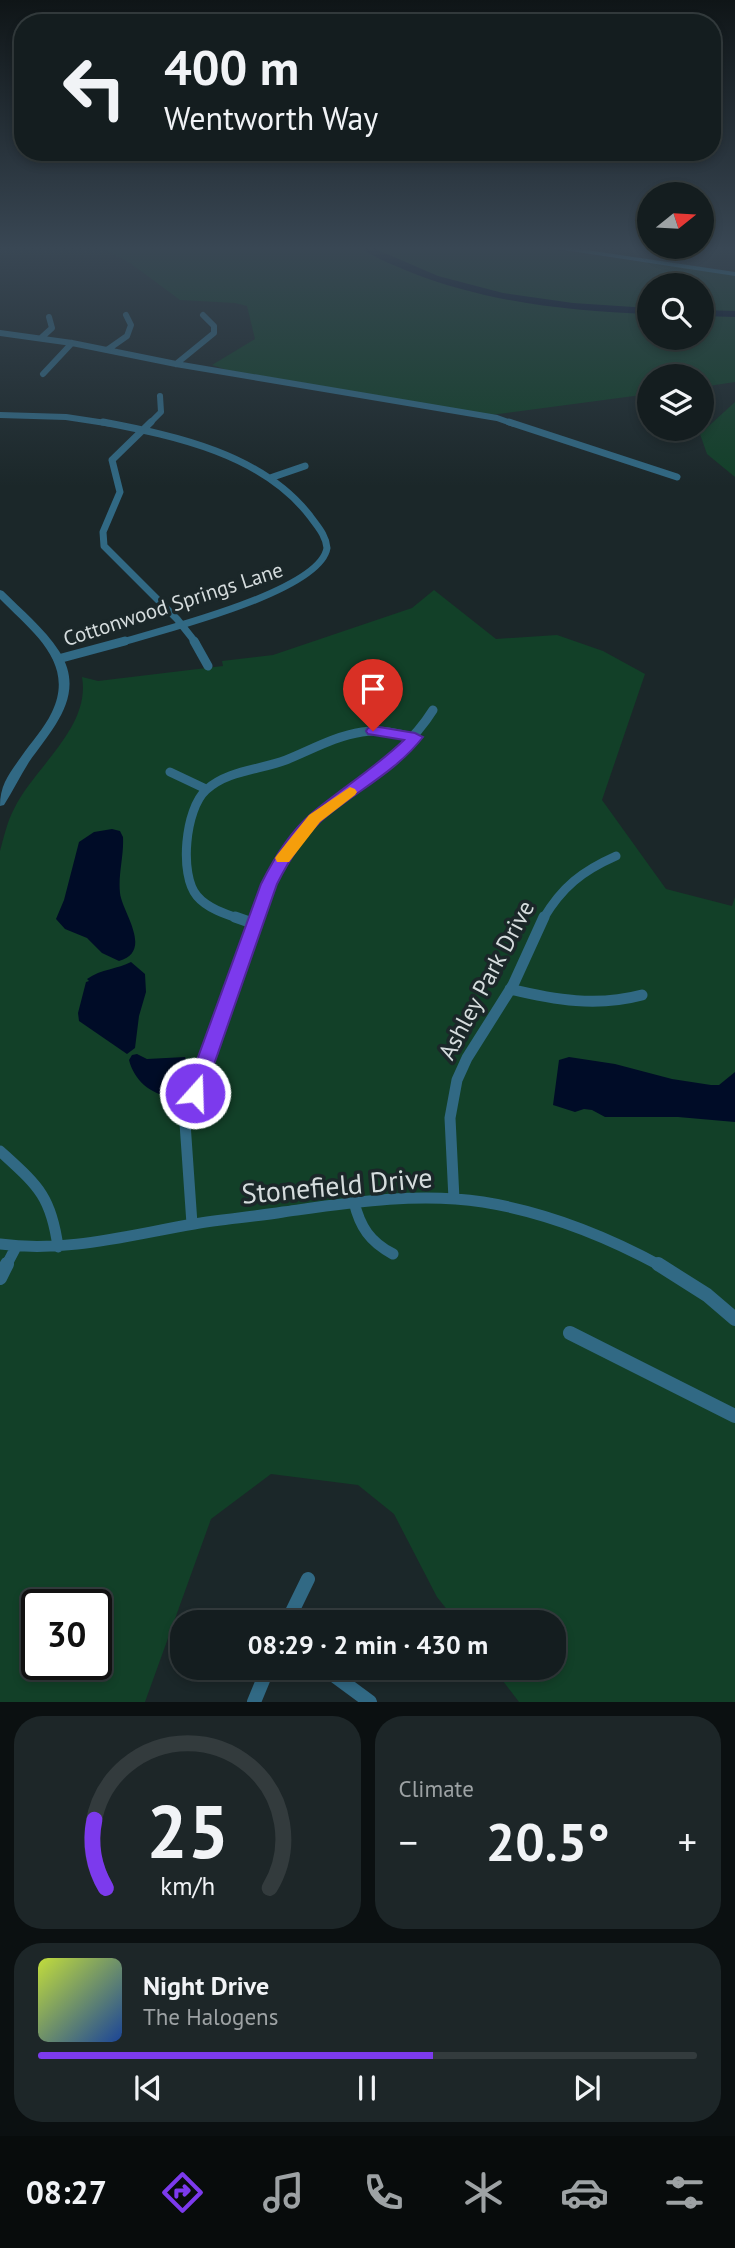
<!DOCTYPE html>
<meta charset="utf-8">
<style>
:root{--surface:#141d1f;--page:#1d2628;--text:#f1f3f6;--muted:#9da2a4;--line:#333b3d;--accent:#7c3aed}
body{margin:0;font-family:"PT Sans",sans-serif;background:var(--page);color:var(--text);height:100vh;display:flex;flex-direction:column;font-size:26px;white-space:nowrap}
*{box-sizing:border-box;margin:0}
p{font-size:23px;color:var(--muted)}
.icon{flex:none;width:38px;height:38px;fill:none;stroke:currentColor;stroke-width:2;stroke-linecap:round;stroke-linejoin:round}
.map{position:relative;height:1702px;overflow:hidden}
.drawer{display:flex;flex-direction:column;gap:14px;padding:14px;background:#0b1011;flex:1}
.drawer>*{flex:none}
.banner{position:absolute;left:14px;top:14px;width:707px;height:147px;border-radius:28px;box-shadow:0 4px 10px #0003,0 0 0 2px var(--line);background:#141d1f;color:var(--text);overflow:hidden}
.needle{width:46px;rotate:72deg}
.controls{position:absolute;left:637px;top:182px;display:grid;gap:14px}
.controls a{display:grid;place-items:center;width:77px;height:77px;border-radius:50%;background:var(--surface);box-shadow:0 4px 10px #0003,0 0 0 2px var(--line);font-size:35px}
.speed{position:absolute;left:21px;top:1589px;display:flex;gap:14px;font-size:35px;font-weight:700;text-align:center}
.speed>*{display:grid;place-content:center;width:91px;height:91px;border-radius:50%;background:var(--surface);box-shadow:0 4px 10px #0003,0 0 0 2px var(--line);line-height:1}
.speed .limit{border:4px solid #111;border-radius:10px;background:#fff;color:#111}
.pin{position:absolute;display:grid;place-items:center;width:60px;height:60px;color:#fff;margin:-72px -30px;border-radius:50% 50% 50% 0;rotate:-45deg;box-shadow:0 0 7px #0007}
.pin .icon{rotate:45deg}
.me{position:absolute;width:77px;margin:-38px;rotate:20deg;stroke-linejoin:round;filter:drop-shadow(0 0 5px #0008)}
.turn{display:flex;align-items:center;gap:24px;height:147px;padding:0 35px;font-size:32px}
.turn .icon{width:91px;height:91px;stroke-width:2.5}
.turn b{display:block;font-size:49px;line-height:60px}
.big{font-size:52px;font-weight:700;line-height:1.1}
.drawer .card{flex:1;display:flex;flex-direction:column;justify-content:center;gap:10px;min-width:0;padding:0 24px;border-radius:28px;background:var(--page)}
.drawer .dial{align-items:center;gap:0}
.dial svg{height:182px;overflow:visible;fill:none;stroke:var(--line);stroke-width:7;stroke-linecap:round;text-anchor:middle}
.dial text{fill:var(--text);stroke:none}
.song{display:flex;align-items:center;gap:21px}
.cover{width:84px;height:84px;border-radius:10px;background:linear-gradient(135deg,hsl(70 70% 55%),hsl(220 70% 35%))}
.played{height:7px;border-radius:4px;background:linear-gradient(90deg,var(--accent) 60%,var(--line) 60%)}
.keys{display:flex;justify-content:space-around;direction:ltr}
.heat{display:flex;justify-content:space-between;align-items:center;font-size:38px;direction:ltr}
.drawer .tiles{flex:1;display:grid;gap:14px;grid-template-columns:1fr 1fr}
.card:last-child{grid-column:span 2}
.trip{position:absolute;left:170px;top:1610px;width:396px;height:70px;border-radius:28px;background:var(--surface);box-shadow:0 4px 10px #0003,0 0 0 2px var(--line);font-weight:700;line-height:70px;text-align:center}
.menu{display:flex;height:112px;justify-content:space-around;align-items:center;background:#080c0c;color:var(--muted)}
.menu .icon{width:49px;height:49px}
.menu .selected{color:var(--accent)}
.menu b{font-size:32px;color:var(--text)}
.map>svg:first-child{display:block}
</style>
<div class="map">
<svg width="735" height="1702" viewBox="0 0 735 1702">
<rect width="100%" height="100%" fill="#1b2729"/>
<!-- green -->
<path fill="#124028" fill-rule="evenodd" d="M102 248H541L735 275V382L702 387V376H649V394L491 415 227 370 212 365 255 339 247 306 235 303 180 300 130 263ZM649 285H702V338H649Z
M735 402V477L707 454 700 434Z
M434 590 496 639 557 635 603 651 645 674 602 800 666 889 732 906 735 897V1702H519L493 1668H553V1622H457L437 1597 394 1514 358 1485 271 1474 211 1519 145 1702H0V851C4 837 7 822 14 809 34 767 91 728 82 677L98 681 223 666 222 661 273 655 412 608ZM37 1605H96V1664H37Z"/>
<!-- water -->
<path fill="#000c27" d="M112 829 120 831 123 837C124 856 118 874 120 893 122 912 154 951 119 961L102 953 87 938 65 929 56 919 64 900 79 842 94 832Z
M131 962 145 974 146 992 139 1016 135 1048 127 1054 79 1021 78 1013 86 982 89 981 87 979C101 969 118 969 131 962Z
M137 1054 147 1059 185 1057C191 1071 183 1088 171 1097 150 1094 134 1080 129 1060L132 1055Z
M569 1057 615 1064 672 1079 711 1085H719L735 1072V1122L678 1117H605L592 1110 584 1109 575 1112 553 1105 559 1060Z"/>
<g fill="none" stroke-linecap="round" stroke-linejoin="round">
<!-- river -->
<path fill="#000c27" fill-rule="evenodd" d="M361 248H373L438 276 503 293 573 303 649 308V314C567 311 486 302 410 272 393 265 375 258 361 248Z
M702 310 735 311V317L702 316Z"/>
<!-- minor-far4 -->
<path stroke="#316984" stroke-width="6" d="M0 333 72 343 176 364 497 418 514 424
M41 338 52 328 49 317
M107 350 127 336 131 325 126 315
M176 364 214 333V326L203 315
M43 374 72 343
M0 415 66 417 112 424
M149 424 161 412 160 396"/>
<!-- minor-far3 -->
<path stroke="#316984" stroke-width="7" d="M103 422C176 436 262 454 310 516 317 526 326 535 327 548 320 592 159 631 119 643
M151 422 112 460 120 492 103 532 104 546 177 619 196 643
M509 422 677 477
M270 478 305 466"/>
<!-- minor-far2 -->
<path stroke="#316984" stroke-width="9" d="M194 641 208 666
M58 659 125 641
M170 772 206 789
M240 919C225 914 207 908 197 896 179 875 185 809 206 790 228 770 260 770 286 760 311 750 335 736 362 732 380 729 397 733 415 738
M257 919C270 882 285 845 315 818 356 781 403 758 433 710
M543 919C562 887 582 871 616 856"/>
<!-- minor-far1 -->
<path stroke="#316984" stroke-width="11" d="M235 917 255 924
M510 989C555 1000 597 1007 642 995
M0 1151C37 1185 51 1195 58 1247
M454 1199 450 1118 457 1080 467 1058 513 985 544 917
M354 1202C360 1227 370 1242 393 1254
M192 1224 185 1123 257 917
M0 1244C66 1253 129 1235 194 1224 223 1219 253 1217 283 1212 348 1203 416 1192 483 1202 545 1212 606 1236 661 1266
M6 1266 16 1247"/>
<!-- minor -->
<path stroke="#316984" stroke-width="14" d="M658 1264 707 1295 735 1319
M0 1278 7 1264
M570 1333 735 1416
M287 1622 308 1579
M324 1668 370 1702
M254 1702 268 1668"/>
<!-- tertiary -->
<path fill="#316984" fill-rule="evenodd" d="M0 590 3 591C22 610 44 628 59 651 87 694 53 728 29 762 20 776 13 791 4 805L0 806C0 785 9 774 21 757 31 742 44 729 52 712 76 662 31 631 0 599Z"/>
<!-- secondary -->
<path fill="#2a90bb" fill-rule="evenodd" d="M551 248H573L735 272V276Z"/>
</g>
<!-- sky -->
<linearGradient id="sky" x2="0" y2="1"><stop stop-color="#0f1517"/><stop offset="0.51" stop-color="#394754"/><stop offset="1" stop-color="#394754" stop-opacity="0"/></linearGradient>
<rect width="735" height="487" fill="url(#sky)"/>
<!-- route -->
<path fill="#7c3aed" stroke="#51269a" stroke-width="2" d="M373 726 415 733 423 737C395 773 354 792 321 821 303 838 288 862 277 884L204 1093 201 1098 195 1100 188 1098 185 1093 261 884C273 860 290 832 311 814 342 788 375 768 404 740L368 734 366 731 368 728Z"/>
<!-- slow -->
<path fill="#f59e0b" d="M350 787 355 789 357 792 355 795 320 822 289 862H277L275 858 277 855 309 815Z"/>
<g text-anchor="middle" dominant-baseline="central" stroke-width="7" stroke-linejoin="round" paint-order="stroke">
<!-- far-street labels -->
<g font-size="21" fill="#d5dcdd" stroke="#1b2729">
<text transform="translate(173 604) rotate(-18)">Cottonwood Springs Lane</text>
</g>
<!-- street labels -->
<g font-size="24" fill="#d5dcdd" stroke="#1b2729">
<text transform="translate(486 980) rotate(-62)">Ashley Park Drive</text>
</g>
<!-- near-street labels -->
<g font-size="28" fill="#d5dcdd" stroke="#1b2729">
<text transform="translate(337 1185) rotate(-5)">Stonefield Drive</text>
</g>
</g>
</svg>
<div class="controls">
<a><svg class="needle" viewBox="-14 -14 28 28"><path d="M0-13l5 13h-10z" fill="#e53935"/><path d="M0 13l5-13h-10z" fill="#9da2a4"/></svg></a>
<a><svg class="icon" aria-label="search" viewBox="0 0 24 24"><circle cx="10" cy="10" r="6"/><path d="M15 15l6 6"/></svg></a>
<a><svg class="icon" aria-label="layers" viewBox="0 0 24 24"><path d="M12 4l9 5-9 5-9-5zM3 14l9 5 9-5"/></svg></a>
</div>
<div class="speed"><div class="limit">30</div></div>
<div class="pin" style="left:373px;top:731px;background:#d93025"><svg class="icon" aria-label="arrive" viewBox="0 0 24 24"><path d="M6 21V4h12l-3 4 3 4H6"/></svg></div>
<svg class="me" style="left:195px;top:1093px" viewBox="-20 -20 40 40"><circle r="17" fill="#7c3aed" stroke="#fff" stroke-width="3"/><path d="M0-11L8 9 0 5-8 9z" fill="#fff"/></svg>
<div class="trip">08:29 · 2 min · 430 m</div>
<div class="banner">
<div class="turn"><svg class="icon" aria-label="left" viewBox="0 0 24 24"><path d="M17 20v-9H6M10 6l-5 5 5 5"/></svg><div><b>400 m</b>Wentworth Way</div></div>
</div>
</div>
<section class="drawer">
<div class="tiles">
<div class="card dial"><svg viewBox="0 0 100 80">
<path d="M14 69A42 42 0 1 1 86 69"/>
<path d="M14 69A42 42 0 0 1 9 39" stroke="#7c3aed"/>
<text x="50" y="56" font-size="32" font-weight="700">25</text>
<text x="50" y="72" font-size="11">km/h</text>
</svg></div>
<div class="card"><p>Climate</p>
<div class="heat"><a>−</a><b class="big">20.5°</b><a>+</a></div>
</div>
<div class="card">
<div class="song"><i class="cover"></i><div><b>Night Drive</b><p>The Halogens</p></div></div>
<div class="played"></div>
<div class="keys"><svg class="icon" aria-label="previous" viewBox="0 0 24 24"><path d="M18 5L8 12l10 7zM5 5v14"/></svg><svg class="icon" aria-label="pause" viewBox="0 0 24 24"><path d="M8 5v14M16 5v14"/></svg><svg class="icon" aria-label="next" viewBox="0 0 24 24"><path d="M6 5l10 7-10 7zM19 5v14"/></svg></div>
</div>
</div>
</section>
<nav class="menu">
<b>08:27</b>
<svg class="icon selected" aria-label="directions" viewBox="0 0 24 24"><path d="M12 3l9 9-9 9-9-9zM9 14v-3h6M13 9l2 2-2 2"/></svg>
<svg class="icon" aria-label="music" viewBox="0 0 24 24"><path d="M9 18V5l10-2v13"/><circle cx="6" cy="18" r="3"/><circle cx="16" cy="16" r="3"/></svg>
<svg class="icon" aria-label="phone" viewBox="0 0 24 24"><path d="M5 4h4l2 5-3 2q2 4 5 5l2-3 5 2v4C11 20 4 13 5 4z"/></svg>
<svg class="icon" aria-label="climate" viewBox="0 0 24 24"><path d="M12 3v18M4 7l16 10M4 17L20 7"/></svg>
<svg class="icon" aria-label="car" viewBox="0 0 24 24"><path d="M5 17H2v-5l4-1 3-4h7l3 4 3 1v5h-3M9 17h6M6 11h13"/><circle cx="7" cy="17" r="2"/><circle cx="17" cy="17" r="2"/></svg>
<svg class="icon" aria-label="filters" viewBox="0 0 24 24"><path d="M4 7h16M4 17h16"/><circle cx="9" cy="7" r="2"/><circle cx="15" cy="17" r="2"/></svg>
</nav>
